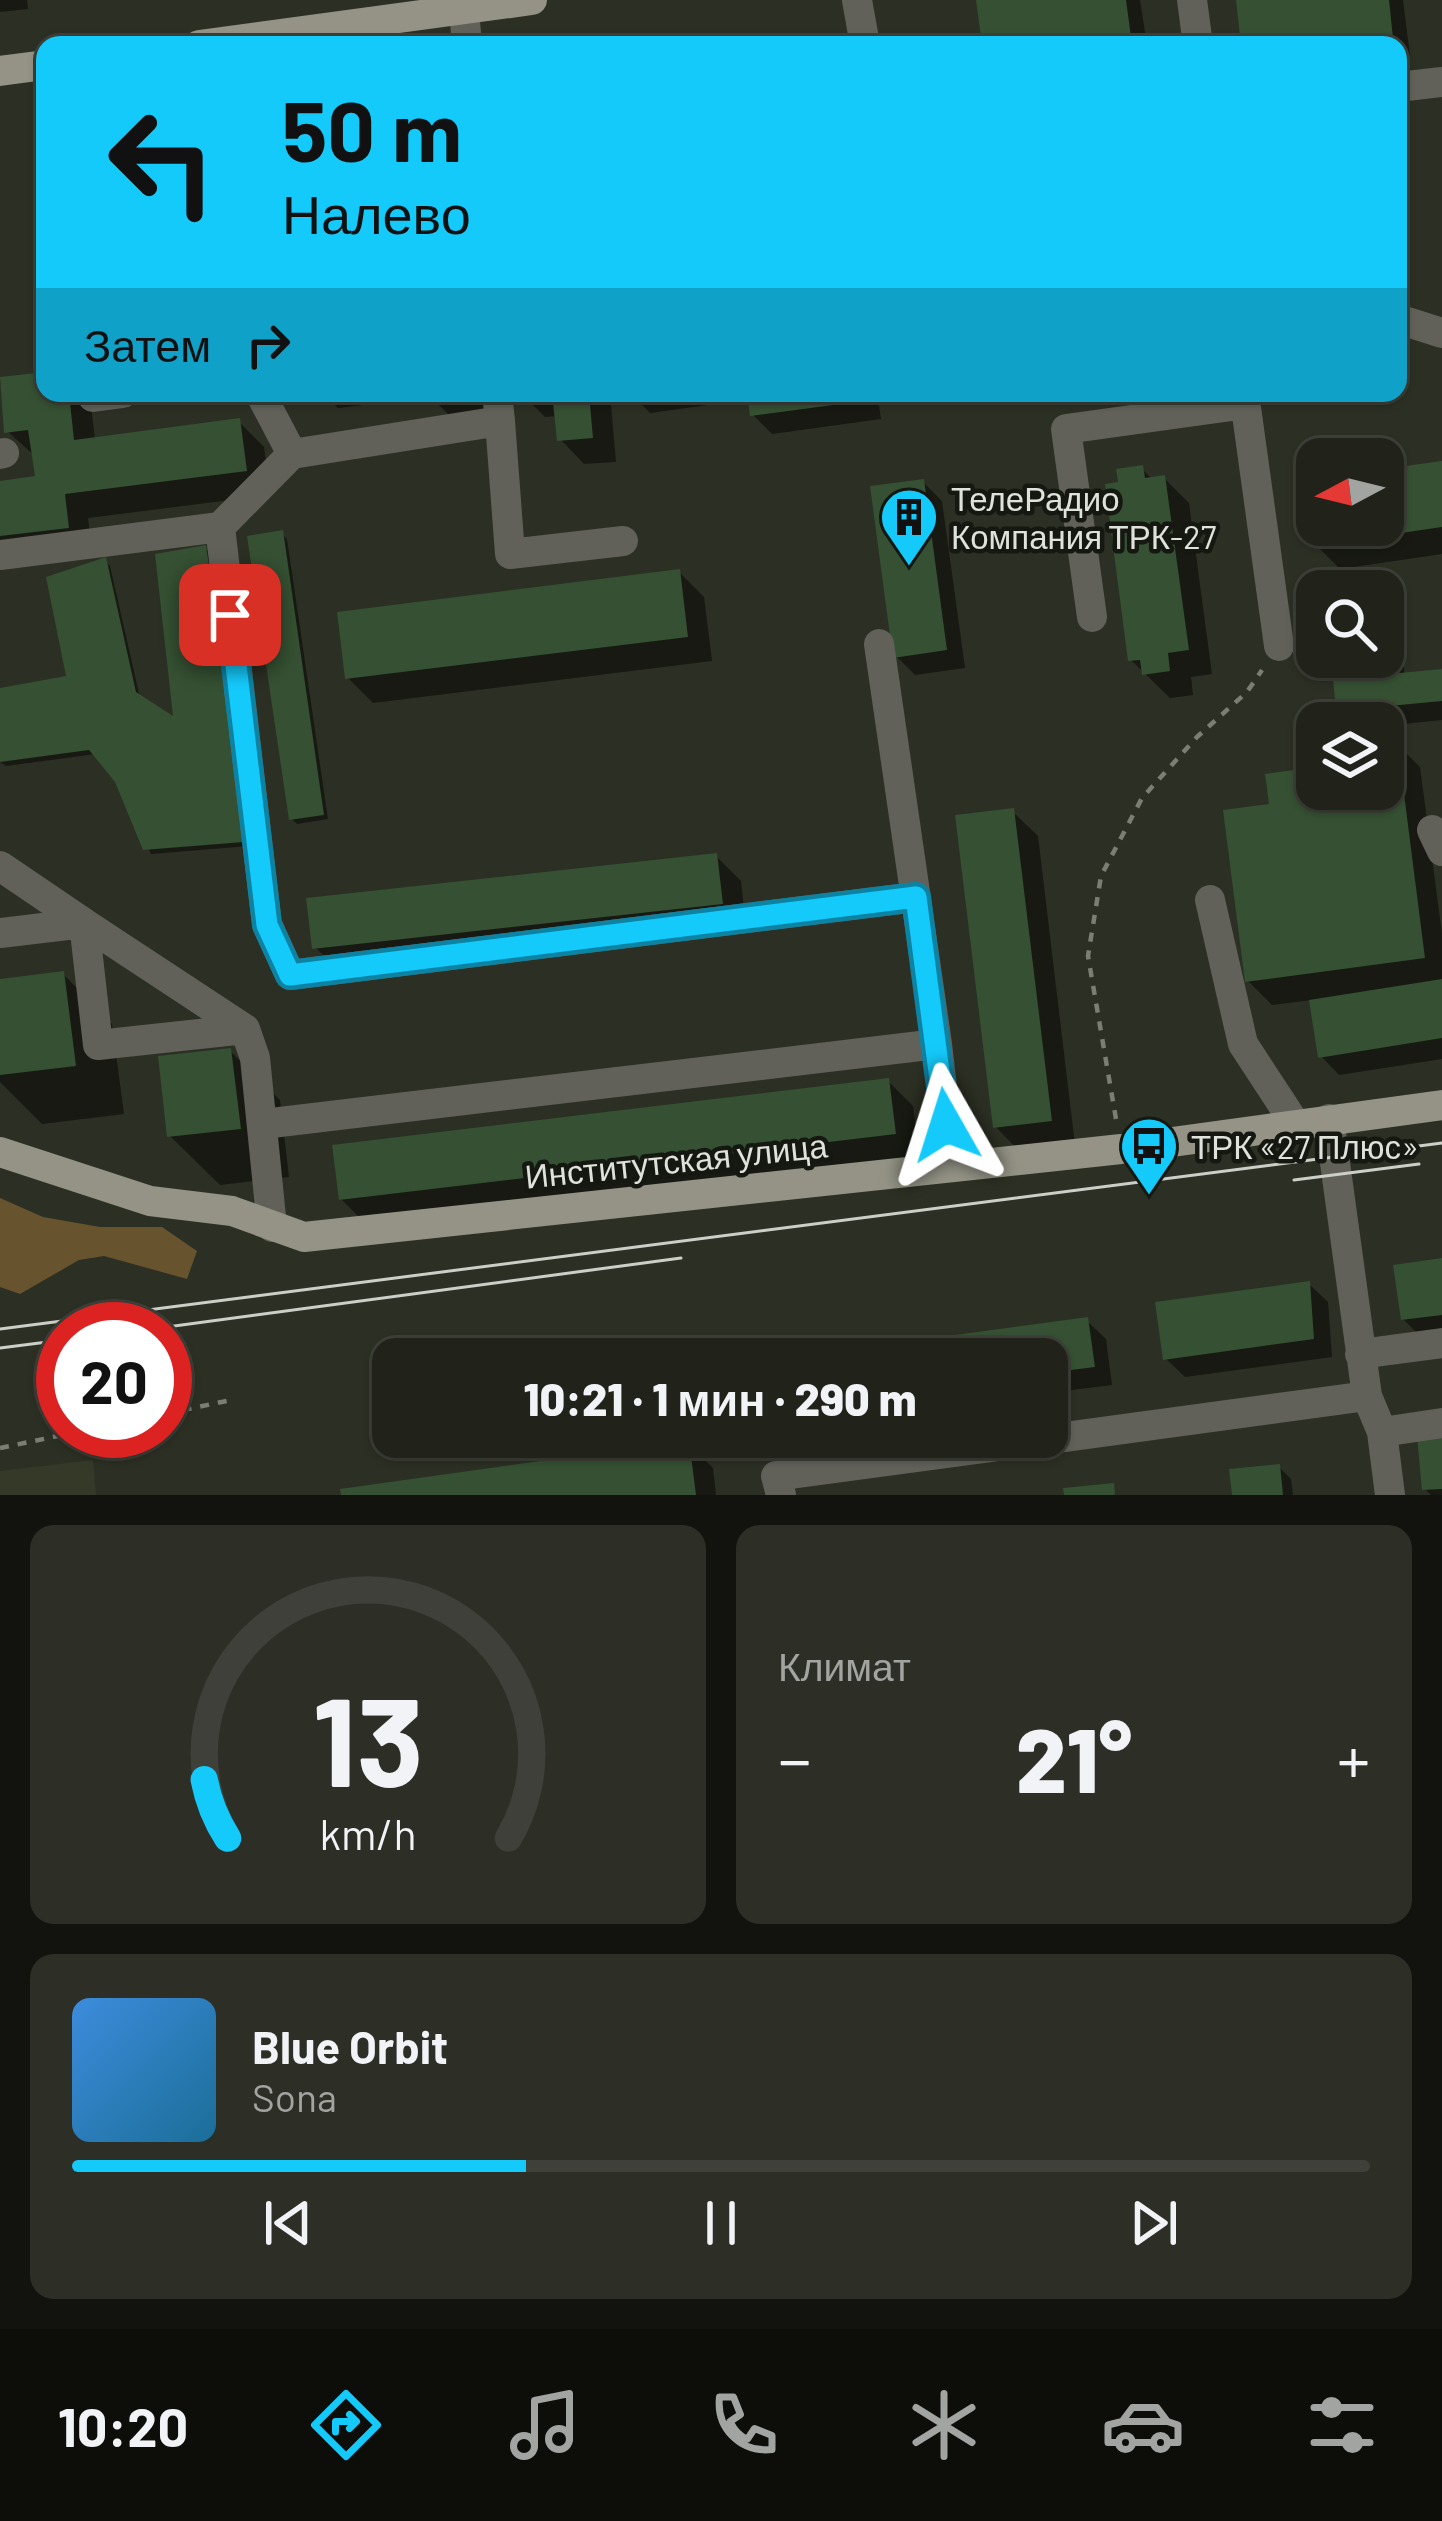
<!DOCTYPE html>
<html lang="ru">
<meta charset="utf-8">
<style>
:root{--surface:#21231a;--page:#2d2f27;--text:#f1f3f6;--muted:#a2a4a2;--line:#3e4039;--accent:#14cafb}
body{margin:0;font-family:Barlow,sans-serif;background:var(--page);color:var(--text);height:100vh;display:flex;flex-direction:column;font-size:45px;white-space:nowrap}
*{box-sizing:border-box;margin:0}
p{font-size:39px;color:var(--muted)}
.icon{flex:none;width:66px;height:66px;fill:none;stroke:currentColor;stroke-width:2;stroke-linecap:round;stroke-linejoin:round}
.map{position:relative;height:1495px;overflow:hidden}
.side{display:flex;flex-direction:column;gap:30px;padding:30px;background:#12130e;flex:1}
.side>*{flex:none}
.hud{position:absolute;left:36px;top:36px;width:1371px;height:366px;border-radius:24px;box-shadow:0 3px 9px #0004,0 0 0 3px var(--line);background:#14cafb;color:#111;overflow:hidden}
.needle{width:78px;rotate:263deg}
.fabs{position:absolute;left:1296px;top:438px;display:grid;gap:24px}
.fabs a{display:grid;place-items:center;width:108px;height:108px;border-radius:24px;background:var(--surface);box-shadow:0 3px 9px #0004,0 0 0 3px var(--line);font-size:60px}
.speed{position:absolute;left:36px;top:1302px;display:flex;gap:24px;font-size:60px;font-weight:700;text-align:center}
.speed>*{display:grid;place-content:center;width:156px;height:156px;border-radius:50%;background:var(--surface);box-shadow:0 3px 9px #0004,0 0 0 3px var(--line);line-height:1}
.speed .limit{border:18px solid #d22;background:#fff;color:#111}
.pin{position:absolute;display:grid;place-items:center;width:102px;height:102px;color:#fff;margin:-51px;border-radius:24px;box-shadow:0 6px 18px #0006}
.me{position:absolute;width:132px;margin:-66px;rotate:354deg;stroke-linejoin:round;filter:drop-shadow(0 0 9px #0008)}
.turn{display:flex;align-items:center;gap:42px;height:252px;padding:0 48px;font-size:54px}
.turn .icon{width:156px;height:156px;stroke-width:2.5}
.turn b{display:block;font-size:84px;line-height:102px}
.then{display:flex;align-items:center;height:114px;padding:0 48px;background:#0003;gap:24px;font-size:45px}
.big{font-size:90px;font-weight:800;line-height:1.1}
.side .card{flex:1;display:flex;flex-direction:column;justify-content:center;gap:18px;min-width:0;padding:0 42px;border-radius:24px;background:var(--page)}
.side .dial{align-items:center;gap:0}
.dial svg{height:312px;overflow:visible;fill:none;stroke:var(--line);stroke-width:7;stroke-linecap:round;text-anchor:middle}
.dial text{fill:var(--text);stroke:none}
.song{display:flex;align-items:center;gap:36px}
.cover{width:144px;height:144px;border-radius:18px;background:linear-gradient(135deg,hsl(210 70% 55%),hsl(200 70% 35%))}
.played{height:12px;border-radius:6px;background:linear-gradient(90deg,var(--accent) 35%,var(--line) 35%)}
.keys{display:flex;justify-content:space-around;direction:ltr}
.heat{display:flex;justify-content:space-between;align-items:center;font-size:66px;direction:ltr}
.side .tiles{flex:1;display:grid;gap:30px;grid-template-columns:1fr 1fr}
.card:last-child{grid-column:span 2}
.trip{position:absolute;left:372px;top:1338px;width:696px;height:120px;border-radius:24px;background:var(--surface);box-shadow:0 3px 9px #0004,0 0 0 3px var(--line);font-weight:800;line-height:120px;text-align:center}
.menu{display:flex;height:192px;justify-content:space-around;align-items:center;background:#0d0e0a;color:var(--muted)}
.menu .icon{width:84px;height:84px}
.menu .current{color:var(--accent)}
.menu b{font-size:54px;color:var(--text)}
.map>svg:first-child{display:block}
</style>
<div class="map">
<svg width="1442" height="1495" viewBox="0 0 1442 1495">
<rect width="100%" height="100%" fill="#2c2f23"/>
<!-- built -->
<path fill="#343928" d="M93 1460 96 1495H0V1471Z"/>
<!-- forest -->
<path fill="#68532f" d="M0 1198 43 1217 100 1227H162L197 1251 187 1279 104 1256 79 1260 20 1294 0 1287Z"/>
<!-- shadow -->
<path fill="#0007" d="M0 0H27L28 9 0 12Z
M992 0H1140L1147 45H985Z
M1239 0H1403L1410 56 1398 57V45H1244Z
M45 375V393H85L90 397 95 440 239 422 264 447 270 495 88 518 92 552 0 563V484L38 479 35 456 7 431 0 380Z
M323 393H489L492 414 453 419 431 397 338 408Z
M521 393H610L616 462 584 464 560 439 557 416 545 417Z
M877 393 881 419 772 434 753 415 751 399 650 413 631 393Z
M1442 464V554L1340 569 1315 544 1317 482V525H1383V472Z
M1142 469 1153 480 1164 478 1189 503 1212 674 1191 677 1193 695 1170 698 1131 660 1121 485Z
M923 482 942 501 965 668 915 675 896 656Z
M282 534 287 539 328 819 297 824 292 819Z
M205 548 210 553 249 846 151 854 118 780 96 754 6 766 0 762V691L69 679 105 561 110 566 140 698 177 722Z
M679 572 704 597 712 661 373 703 348 678Z
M1383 649 1404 667V676L1442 672V720L1383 726 1353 723 1339 709 1334 657H1383Z
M1395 742 1420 767 1442 934V1059L1339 1075 1321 1056 1312 1000 1272 1005 1247 980 1273 806 1317 770V789H1383V743Z
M1013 812 1038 836 1075 1145 1020 1152 996 1127Z
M716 856 741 881 746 928 340 972 315 947Z
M63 974 112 1024 124 1114 42 1124 0 1082V982Z
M230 1051 280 1100 289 1177 220 1185 170 1136Z
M888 1081 913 1106 920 1158 366 1224 341 1199Z
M1442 1261V1342L1428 1344 1403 1319Z
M1309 1284 1328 1302 1332 1357 1185 1377 1166 1359Z
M1087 1321 1106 1339 1112 1385 1047 1393V1359H946Z
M1442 1437V1495H1431L1425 1489Z
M688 1444 713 1468 716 1495H344L343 1492Z
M1279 1467 1291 1479 1293 1495H1235L1233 1472Z"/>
<!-- building -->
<path fill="#355032" d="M976 0H1126L1131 37 1069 45H982Z
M1236 0H1389L1393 38 1338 45H1241Z
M45 372V393H69L74 440 240 418 247 471 65 494 69 528 0 536V481L35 476 28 430 4 433 0 377Z
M552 393H589L593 438 557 441Z
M747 393H862L863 401 750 416Z
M1442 461V527L1312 546 1302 481 1317 479V525H1383V469Z
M1143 465 1145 478 1165 475 1189 650 1168 653 1170 671 1142 675 1140 660 1128 661 1105 484 1118 482 1116 469Z
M924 479 947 650 893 658 870 486Z
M283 530 324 815 289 820 247 536Z
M206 545 247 822 244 842 143 850 115 782 89 750 0 762V688L66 676 46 577 106 557 136 692 173 716 155 554Z
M680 569 688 637 345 679 337 612Z
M1383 648H1386L1389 674 1442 669V701L1336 711 1331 657H1383Z
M1397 739 1425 958 1245 982 1223 810 1269 804 1265 774 1317 767V789H1383V740Z
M1014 808 1052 1121 993 1128 955 815Z
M717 853 723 904 312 949 306 898Z
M64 971 76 1066 0 1075V979Z
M1442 979V1038L1318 1058 1309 1000Z
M231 1048 241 1129 167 1137 158 1056Z
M889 1078 896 1134 339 1200 332 1145Z
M1442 1258V1315L1401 1320 1393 1265Z
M1310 1281 1314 1339 1163 1360 1155 1302Z
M1088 1317 1095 1367 1047 1373V1359H943L940 1337Z
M888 1343 890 1359H785V1356Z
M1442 1434V1489L1422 1490 1417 1436Z
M689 1440 696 1495H341L340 1489Z
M1280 1464 1283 1495H1232L1229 1469Z
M1114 1483 1115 1495H1064L1063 1488Z"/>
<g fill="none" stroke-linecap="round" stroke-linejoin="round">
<!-- path -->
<path stroke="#7b7e74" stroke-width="4.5" stroke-dasharray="9 9" stroke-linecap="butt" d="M1116 1119 1088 956 1101 876 1142 798 1197 737 1247 692 1262 670
M165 1414 231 1400
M0 1448 82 1431"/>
<!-- minor -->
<path stroke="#61615a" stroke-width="30" d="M857 0 865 45
M1192 0 1198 45
M464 10 467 45
M1398 87 1442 82
M1398 319 1442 333
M260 393 292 454 220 527 267 924 290 975 916 897
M1244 393 1279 646
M93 397 123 393
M500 421 510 554 623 541
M0 454 4 453
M292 454 500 421 497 393
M0 555 220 527
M1092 617 1066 429 1246 404
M1432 830 1442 851
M0 866 84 923 98 1045 245 1029
M1210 900 1243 1044 1294 1122
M0 933 84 923 245 1029 255 1058 272 1227
M937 1044 951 1165
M1329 1119 1367 1396 1382 1432 1442 1423
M263 1124 937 1044 879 644
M1360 1354 1442 1343
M1382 1432 1390 1495
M781 1495 776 1476 1367 1396"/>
<!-- major -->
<path stroke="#949386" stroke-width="30" d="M199 45 532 0
M0 71 45 65
M0 1152 150 1201 232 1211 304 1237 1121 1149 1442 1105"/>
<!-- tram -->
<path stroke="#cccfc7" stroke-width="3" d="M1294 1180 1419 1164
M0 1329 1442 1143
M152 1329 681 1258
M0 1348 63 1340"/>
</g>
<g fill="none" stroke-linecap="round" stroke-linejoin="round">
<defs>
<path id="route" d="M230 615 267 925 290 975 916 897 946 1125"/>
</defs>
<!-- route casing -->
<use href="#route" stroke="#0d83a3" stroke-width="30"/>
<!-- route -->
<use href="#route" stroke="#14cafb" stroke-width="21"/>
</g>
<!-- icons -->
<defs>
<symbol id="building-pin" viewBox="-11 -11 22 30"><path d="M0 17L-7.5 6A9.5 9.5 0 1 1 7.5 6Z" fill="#14cafb" stroke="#151711"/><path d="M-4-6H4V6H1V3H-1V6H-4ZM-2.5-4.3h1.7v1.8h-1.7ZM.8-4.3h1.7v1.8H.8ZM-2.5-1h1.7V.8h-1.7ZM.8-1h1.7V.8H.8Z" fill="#111"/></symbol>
<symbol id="bus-pin" viewBox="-11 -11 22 30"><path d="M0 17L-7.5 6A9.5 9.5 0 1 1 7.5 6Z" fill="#14cafb" stroke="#151711"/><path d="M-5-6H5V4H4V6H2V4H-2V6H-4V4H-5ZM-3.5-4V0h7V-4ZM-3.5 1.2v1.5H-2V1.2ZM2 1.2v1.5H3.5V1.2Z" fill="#111"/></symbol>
</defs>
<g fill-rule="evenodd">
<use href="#building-pin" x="876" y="484" width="66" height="90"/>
<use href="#bus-pin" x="1116" y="1113" width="66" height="90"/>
</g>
<g text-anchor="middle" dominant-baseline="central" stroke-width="9" stroke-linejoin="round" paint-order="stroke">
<!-- poi labels -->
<g font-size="33" fill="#dfe2da" stroke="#151711" text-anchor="start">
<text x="951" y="498">ТелеРадио<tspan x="951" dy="38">Компания ТРК-27</tspan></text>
<text x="1191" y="1146">ТРК «27 Плюс»</text>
</g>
<!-- street labels -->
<g font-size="33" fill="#dfe2da" stroke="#151711">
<text transform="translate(676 1160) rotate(-6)">Институтская улица</text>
</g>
</g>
</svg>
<div class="fabs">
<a><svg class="needle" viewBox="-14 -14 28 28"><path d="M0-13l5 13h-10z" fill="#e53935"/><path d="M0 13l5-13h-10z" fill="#a2a4a2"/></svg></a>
<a><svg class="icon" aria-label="search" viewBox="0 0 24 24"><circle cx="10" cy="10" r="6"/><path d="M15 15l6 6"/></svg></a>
<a><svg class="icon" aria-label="layers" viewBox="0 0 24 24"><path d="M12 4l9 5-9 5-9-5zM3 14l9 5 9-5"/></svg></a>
</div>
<div class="speed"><div class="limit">20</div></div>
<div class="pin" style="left:230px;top:615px;background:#d93025"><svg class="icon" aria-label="arrive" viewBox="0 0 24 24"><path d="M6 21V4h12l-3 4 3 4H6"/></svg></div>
<svg class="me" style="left:946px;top:1125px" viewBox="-20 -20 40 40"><path d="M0-17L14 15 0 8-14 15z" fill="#14cafb" stroke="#fff" stroke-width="4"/></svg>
<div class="trip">10:21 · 1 мин · 290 m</div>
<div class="hud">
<div class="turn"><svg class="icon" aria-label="left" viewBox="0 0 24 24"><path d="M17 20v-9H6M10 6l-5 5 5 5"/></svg><div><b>50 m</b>Налево</div></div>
<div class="then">Затем<svg class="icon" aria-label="right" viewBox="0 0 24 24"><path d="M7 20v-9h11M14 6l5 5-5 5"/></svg></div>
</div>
</div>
<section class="side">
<div class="tiles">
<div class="card dial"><svg viewBox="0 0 100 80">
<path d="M14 69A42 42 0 1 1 86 69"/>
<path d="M14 69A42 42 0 0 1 8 54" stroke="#14cafb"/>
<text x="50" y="56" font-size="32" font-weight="700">13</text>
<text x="50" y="72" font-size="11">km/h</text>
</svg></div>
<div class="card"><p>Климат</p>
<div class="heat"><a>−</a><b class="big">21°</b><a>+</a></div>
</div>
<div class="card">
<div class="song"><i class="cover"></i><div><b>Blue Orbit</b><p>Sona</p></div></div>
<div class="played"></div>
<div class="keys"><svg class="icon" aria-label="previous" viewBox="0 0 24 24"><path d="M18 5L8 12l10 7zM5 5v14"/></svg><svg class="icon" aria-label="pause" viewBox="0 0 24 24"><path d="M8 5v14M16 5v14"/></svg><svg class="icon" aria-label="next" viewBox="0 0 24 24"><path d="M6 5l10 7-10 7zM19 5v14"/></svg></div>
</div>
</div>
</section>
<nav class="menu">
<b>10:20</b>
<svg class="icon current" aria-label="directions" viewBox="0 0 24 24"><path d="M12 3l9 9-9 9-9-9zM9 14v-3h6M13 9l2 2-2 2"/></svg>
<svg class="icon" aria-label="music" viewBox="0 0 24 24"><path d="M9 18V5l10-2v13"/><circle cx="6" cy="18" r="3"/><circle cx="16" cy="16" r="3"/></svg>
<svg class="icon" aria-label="phone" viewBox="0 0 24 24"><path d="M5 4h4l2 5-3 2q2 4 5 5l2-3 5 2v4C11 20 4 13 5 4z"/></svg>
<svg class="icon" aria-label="climate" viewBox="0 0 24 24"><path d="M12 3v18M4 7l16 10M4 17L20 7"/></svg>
<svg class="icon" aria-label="car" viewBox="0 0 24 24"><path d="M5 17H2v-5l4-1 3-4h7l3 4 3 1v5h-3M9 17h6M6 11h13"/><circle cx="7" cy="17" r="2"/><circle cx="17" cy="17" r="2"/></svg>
<svg class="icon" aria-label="filters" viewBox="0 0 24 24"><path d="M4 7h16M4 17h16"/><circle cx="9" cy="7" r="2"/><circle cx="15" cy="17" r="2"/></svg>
</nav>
